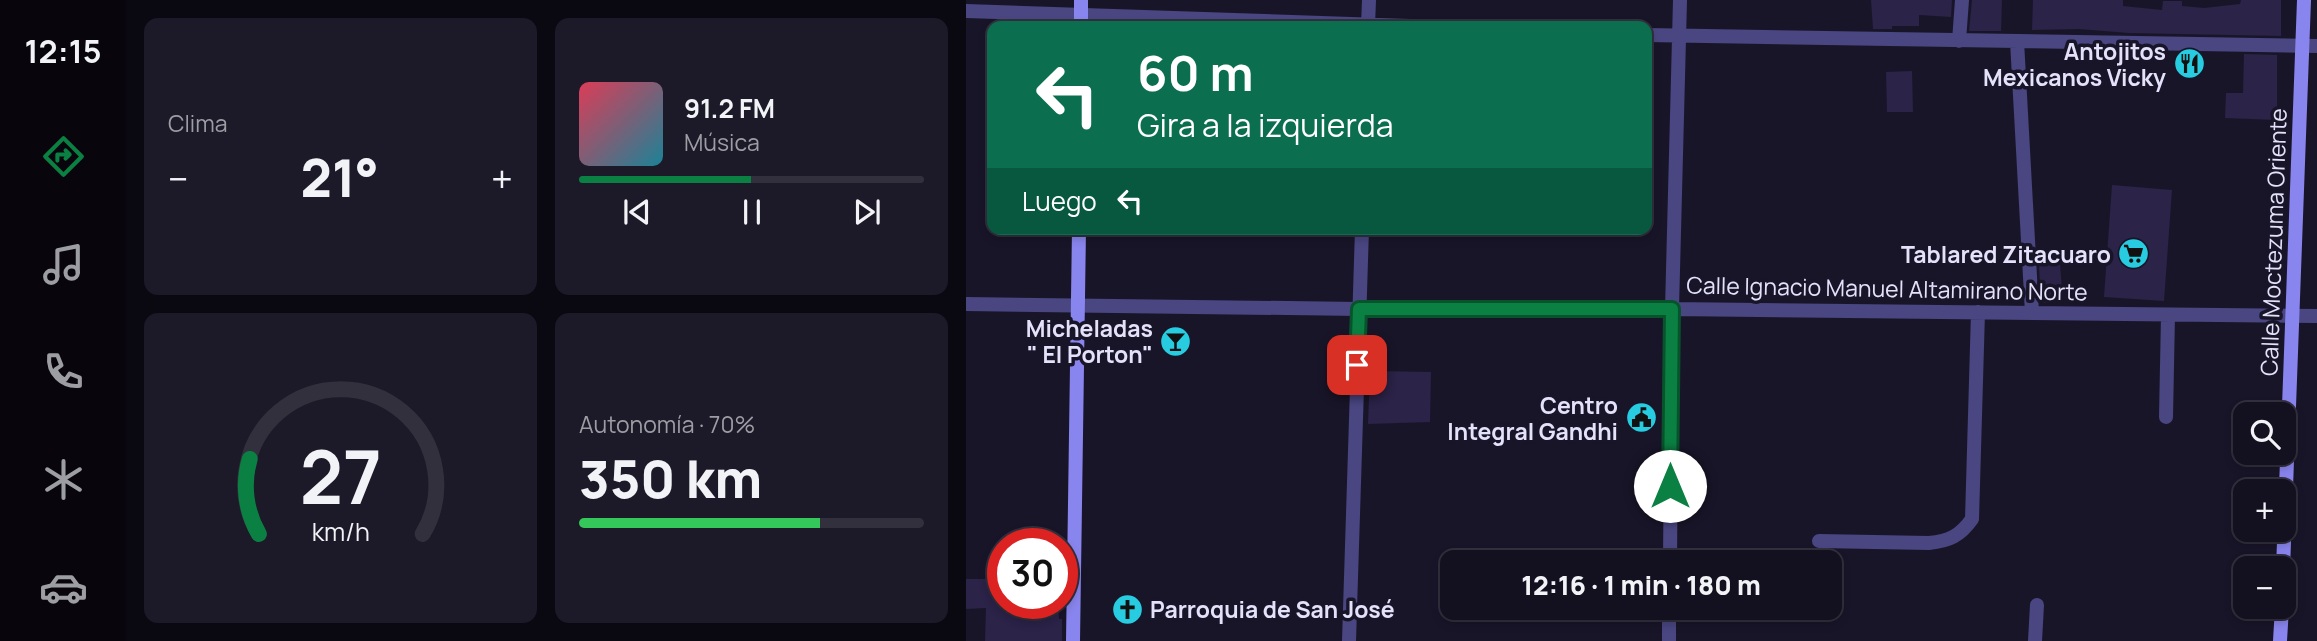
<!DOCTYPE html>
<html lang="es">
<meta charset="utf-8">
<style>
:root{--surface:#13101f;--page:#1c1928;--text:#f1f3f6;--muted:#9d9da4;--line:#32303d;--accent:#0b8043}
body{margin:0;font-family:Manrope,sans-serif;background:var(--page);color:var(--text);height:100vh;display:flex;flex-direction:column;font-size:26px;white-space:nowrap}
*{box-sizing:border-box;margin:0}
p{font-size:23px;color:var(--muted)}
.icon{flex:none;width:38px;height:38px;fill:none;stroke:currentColor;stroke-width:2;stroke-linecap:round;stroke-linejoin:round}
.map{position:relative;flex:1;overflow:hidden}
.panel{display:flex;flex-direction:column;gap:18px;padding:18px;background:#0a0911;width:840px}
.panel>*{flex:none}
.hud{position:absolute;left:21px;top:21px;width:665px;height:214px;border-radius:14px;box-shadow:0 4px 10px #0003,0 0 0 2px var(--line);background:#0b6e4f;color:#fff;overflow:hidden}
.fabs{position:absolute;left:1267px;top:402px;display:grid;gap:14px}
.fabs a{display:grid;place-items:center;width:63px;height:63px;border-radius:14px;background:var(--surface);box-shadow:0 4px 10px #0003,0 0 0 2px var(--line);font-size:35px}
.speed{position:absolute;left:21px;top:528px;display:flex;gap:14px;font-size:35px;font-weight:700;text-align:center}
.speed>*{display:grid;place-content:center;width:91px;height:91px;border-radius:50%;background:var(--surface);box-shadow:0 4px 10px #0003,0 0 0 2px var(--line);line-height:1}
.speed .limit{border:10px solid #d22;background:#fff;color:#111}
.pin{position:absolute;display:grid;place-items:center;width:60px;height:60px;color:#fff;margin:-30px;border-radius:14px;box-shadow:0 4px 10px #0006}
.me{position:absolute;width:77px;margin:-38px;rotate:0deg;stroke-linejoin:round;filter:drop-shadow(0 0 5px #0008)}
.turn{display:flex;align-items:center;gap:24px;height:147px;padding:0 35px;font-size:32px}
.turn .icon{width:91px;height:91px;stroke-width:2.5}
.turn b{display:block;font-size:49px;line-height:60px}
.then{display:flex;align-items:center;height:66px;padding:0 35px;background:#0003;gap:14px;font-size:26px}
.big{font-size:52px;font-weight:800;line-height:1.1}
.panel .tile{flex:1;display:flex;flex-direction:column;justify-content:center;gap:10px;min-width:0;padding:0 24px;border-radius:14px;background:var(--page)}
.panel .dial{align-items:center;gap:0}
.dial svg{height:182px;overflow:visible;fill:none;stroke:var(--line);stroke-width:7;stroke-linecap:round;text-anchor:middle}
.dial text{fill:var(--text);stroke:none}
.song{display:flex;align-items:center;gap:21px}
.cover{width:84px;height:84px;border-radius:10px;background:linear-gradient(135deg,hsl(350 70% 55%),hsl(190 70% 35%))}
.played{height:7px;border-radius:4px;background:linear-gradient(90deg,var(--accent) 50%,var(--line) 50%)}
.keys{display:flex;justify-content:space-around;direction:ltr}
.heat{display:flex;justify-content:space-between;align-items:center;font-size:38px;direction:ltr}
.charge{height:10px;border-radius:5px;background:linear-gradient(90deg,#34c759 70%,var(--line) 0)}
.panel .tiles{flex:1;display:grid;gap:18px;grid-template-columns:repeat(2,1fr)}
.trip{position:absolute;left:474px;top:550px;width:402px;height:70px;border-radius:14px;background:var(--surface);box-shadow:0 4px 10px #0003,0 0 0 2px var(--line);font-weight:800;line-height:70px;text-align:center}
main{display:flex;flex:1;min-height:0}
.menu{display:flex;flex-direction:column;width:126px;justify-content:space-around;align-items:center;background:#08060c;color:var(--muted)}
.menu .icon{width:49px;height:49px}
.menu .selected{color:var(--accent)}
.menu b{font-size:32px;color:var(--text)}
.map>svg:first-child{display:block}
</style>
<main>
<nav class="menu">
<b>12:15</b>
<svg class="icon selected" aria-label="directions" viewBox="0 0 24 24"><path d="M12 3l9 9-9 9-9-9zM9 14v-3h6M13 9l2 2-2 2"/></svg>
<svg class="icon" aria-label="music" viewBox="0 0 24 24"><path d="M9 18V5l10-2v13"/><circle cx="6" cy="18" r="3"/><circle cx="16" cy="16" r="3"/></svg>
<svg class="icon" aria-label="phone" viewBox="0 0 24 24"><path d="M5 4h4l2 5-3 2q2 4 5 5l2-3 5 2v4C11 20 4 13 5 4z"/></svg>
<svg class="icon" aria-label="climate" viewBox="0 0 24 24"><path d="M12 3v18M4 7l16 10M4 17L20 7"/></svg>
<svg class="icon" aria-label="car" viewBox="0 0 24 24"><path d="M5 17H2v-5l4-1 3-4h7l3 4 3 1v5h-3M9 17h6M6 11h13"/><circle cx="7" cy="17" r="2"/><circle cx="17" cy="17" r="2"/></svg>
</nav>
<section class="panel">
<div class="tiles">
<div class="tile"><p>Clima</p>
<div class="heat"><a>−</a><b class="big">21°</b><a>+</a></div>
</div>
<div class="tile">
<div class="song"><i class="cover"></i><div><b>91.2 FM</b><p>Música</p></div></div>
<div class="played"></div>
<div class="keys"><svg class="icon" aria-label="previous" viewBox="0 0 24 24"><path d="M18 5L8 12l10 7zM5 5v14"/></svg><svg class="icon" aria-label="pause" viewBox="0 0 24 24"><path d="M8 5v14M16 5v14"/></svg><svg class="icon" aria-label="next" viewBox="0 0 24 24"><path d="M6 5l10 7-10 7zM19 5v14"/></svg></div>
</div>
<div class="tile dial"><svg viewBox="0 0 100 80">
<path d="M14 69A42 42 0 1 1 86 69"/>
<path d="M14 69A42 42 0 0 1 10 36" stroke="#0b8043"/>
<text x="50" y="56" font-size="32" font-weight="700">27</text>
<text x="50" y="72" font-size="11">km/h</text>
</svg></div>
<div class="tile"><p>Autonomía · 70%</p><b class="big">350 km</b><div class="charge"></div></div>
</div>
</section>
<div class="map">
<svg width="1351" height="641" viewBox="0 0 1351 641">
<rect width="100%" height="100%" fill="#191529"/>
<!-- building -->
<path fill="#2b2348" d="M905 0H986L985 17 953 15V26H926V29H907Z
M1006 0H1036L1035 31H1003Z
M1067 0H1157V6L1196 10 1197 1H1216V6L1238 8 1274 4 1275 0H1315V36L1163 33 1113 29 1066 30Z
M1278 54 1311 55V120L1259 118 1260 93H1277Z
M946 71 947 112H921L920 72Z
M1146 185 1206 190 1198 301 1138 297Z
M1094 264 1097 302 1075 303 1073 266Z
M404 371 465 372 464 422 402 424Z
M0 579H37V604H92L93 619H96V641H19L20 608 0 609Z"/>
<g fill="none" stroke-linecap="round" stroke-linejoin="round">
<!-- street -->
<path stroke="#494682" stroke-width="14" d="M0 11 444 26
M402 26 403 0
M681 35 1351 46
M993 41 996 0
M1051 41 1066 313
M0 304 393 309H706L1351 316
M1200 417 1202 315
M853 541 963 543C983 541 994 536 1006 519L1012 312
M704 562 706 309 714 0
M383 641 396 229
M703 641V607
M1069 641 1071 605"/>
<!-- secondary -->
<path stroke="#8985ee" stroke-width="14" d="M115 26V0
M1317 569 1338 0
M107 641 113 229
M1314 641 1316 607"/>
</g>
<g fill="none" stroke-linecap="round" stroke-linejoin="round">
<defs>
<path id="route" d="M391 365 393 309H706L704 486"/>
</defs>
<!-- route casing -->
<use href="#route" stroke="#07532c" stroke-width="18"/>
<!-- route -->
<use href="#route" stroke="#0b8043" stroke-width="12"/>
</g>
<!-- icons -->
<defs>
<symbol id="restaurant-disc" viewBox="-11 -11 22 22"><circle r="9.5" fill="#27cce1" stroke="#191529"/><path d="M-5-6h1v4h1v-4h1v4h1v-4h1v5L-1.5 .5V6h-2V.5L-5-1ZM5-6V6H3V1.5H1.5Q1.5-4 5-6Z" fill="#111"/></symbol>
<symbol id="supermarket-disc" viewBox="-11 -11 22 22"><circle r="9.5" fill="#27cce1" stroke="#191529"/><path d="M-6-5.5h2.5l.6 2H6L4.5 2H-2.5L-4.4-4H-6ZM-1.5 3.2a1.3 1.3 0 1 0 .1 0ZM3 3.2a1.3 1.3 0 1 0 .1 0Z" fill="#111"/></symbol>
<symbol id="bar-disc" viewBox="-11 -11 22 22"><circle r="9.5" fill="#27cce1" stroke="#191529"/><path d="M-6-5H6L.8 .8V4.5H3.5V6h-7V4.5H-.8V.8Z" fill="#111"/></symbol>
<symbol id="civic-disc" viewBox="-11 -11 22 22"><circle r="9.5" fill="#27cce1" stroke="#191529"/><path d="M-.6-6.5H3V-4.5H.6V-3L4-1V1h2V6H-6V1h2V-1L-.6-3ZM-1.2 2.5V6h2.4V2.5Z" fill="#111"/></symbol>
<symbol id="church-disc" viewBox="-11 -11 22 22"><circle r="9.5" fill="#27cce1" stroke="#191529"/><path d="M-1.2-6h2.4v3.5h3.3v2.4h-3.3V6h-2.4V-.1h-3.3v-2.4h3.3Z" fill="#111"/></symbol>
</defs>
<g fill-rule="evenodd">
<use href="#restaurant-disc" x="1206" y="46" width="35" height="35"/>
<use href="#supermarket-disc" x="1150" y="236" width="35" height="35"/>
<use href="#bar-disc" x="192" y="324" width="35" height="35"/>
<use href="#civic-disc" x="658" y="400" width="35" height="35"/>
<use href="#church-disc" x="144" y="592" width="35" height="35"/>
</g>
<g text-anchor="middle" dominant-baseline="central" stroke-width="7" stroke-linejoin="round" paint-order="stroke">
<!-- poi labels -->
<g font-size="23" font-weight="bold" fill="#e4e1fb" stroke="#191529" text-anchor="end">
<text x="1200" y="51">Antojitos<tspan x="1200" dy="26">Mexicanos Vicky</tspan></text>
<text x="1145" y="254">Tablared Zitacuaro</text>
<text x="187" y="328">Micheladas<tspan x="187" dy="26">" El Porton"</tspan></text>
<text x="652" y="405">Centro<tspan x="652" dy="26">Integral Gandhi</tspan></text>
<text x="184" y="609" text-anchor="start">Parroquia de San José</text>
</g>
<!-- street labels -->
<g font-size="23" fill="#e4e1fb" stroke="#191529">
<text transform="translate(1307 242) rotate(-88)">Calle Moctezuma Oriente</text>
<text transform="translate(921 288) rotate(1)">Calle Ignacio Manuel Altamirano Norte</text>
</g>
</g>
</svg>
<div class="fabs">
<a><svg class="icon" aria-label="search" viewBox="0 0 24 24"><circle cx="10" cy="10" r="6"/><path d="M15 15l6 6"/></svg></a>
<a>+</a>
<a>−</a>
</div>
<div class="speed"><div class="limit">30</div></div>
<div class="pin" style="left:391px;top:365px;background:#d93025"><svg class="icon" aria-label="arrive" viewBox="0 0 24 24"><path d="M6 21V4h12l-3 4 3 4H6"/></svg></div>
<svg class="me" style="left:704px;top:486px" viewBox="-20 -20 40 40"><circle r="19" fill="#fff"/><path d="M0-13L10 11 0 6-10 11z" fill="#0b8043"/></svg>
<div class="trip">12:16 · 1 min · 180 m</div>
<div class="hud">
<div class="turn"><svg class="icon" aria-label="left" viewBox="0 0 24 24"><path d="M17 20v-9H6M10 6l-5 5 5 5"/></svg><div><b>60 m</b>Gira a la izquierda</div></div>
<div class="then">Luego<svg class="icon" aria-label="left" viewBox="0 0 24 24"><path d="M17 20v-9H6M10 6l-5 5 5 5"/></svg></div>
</div>
</div>
</main>
